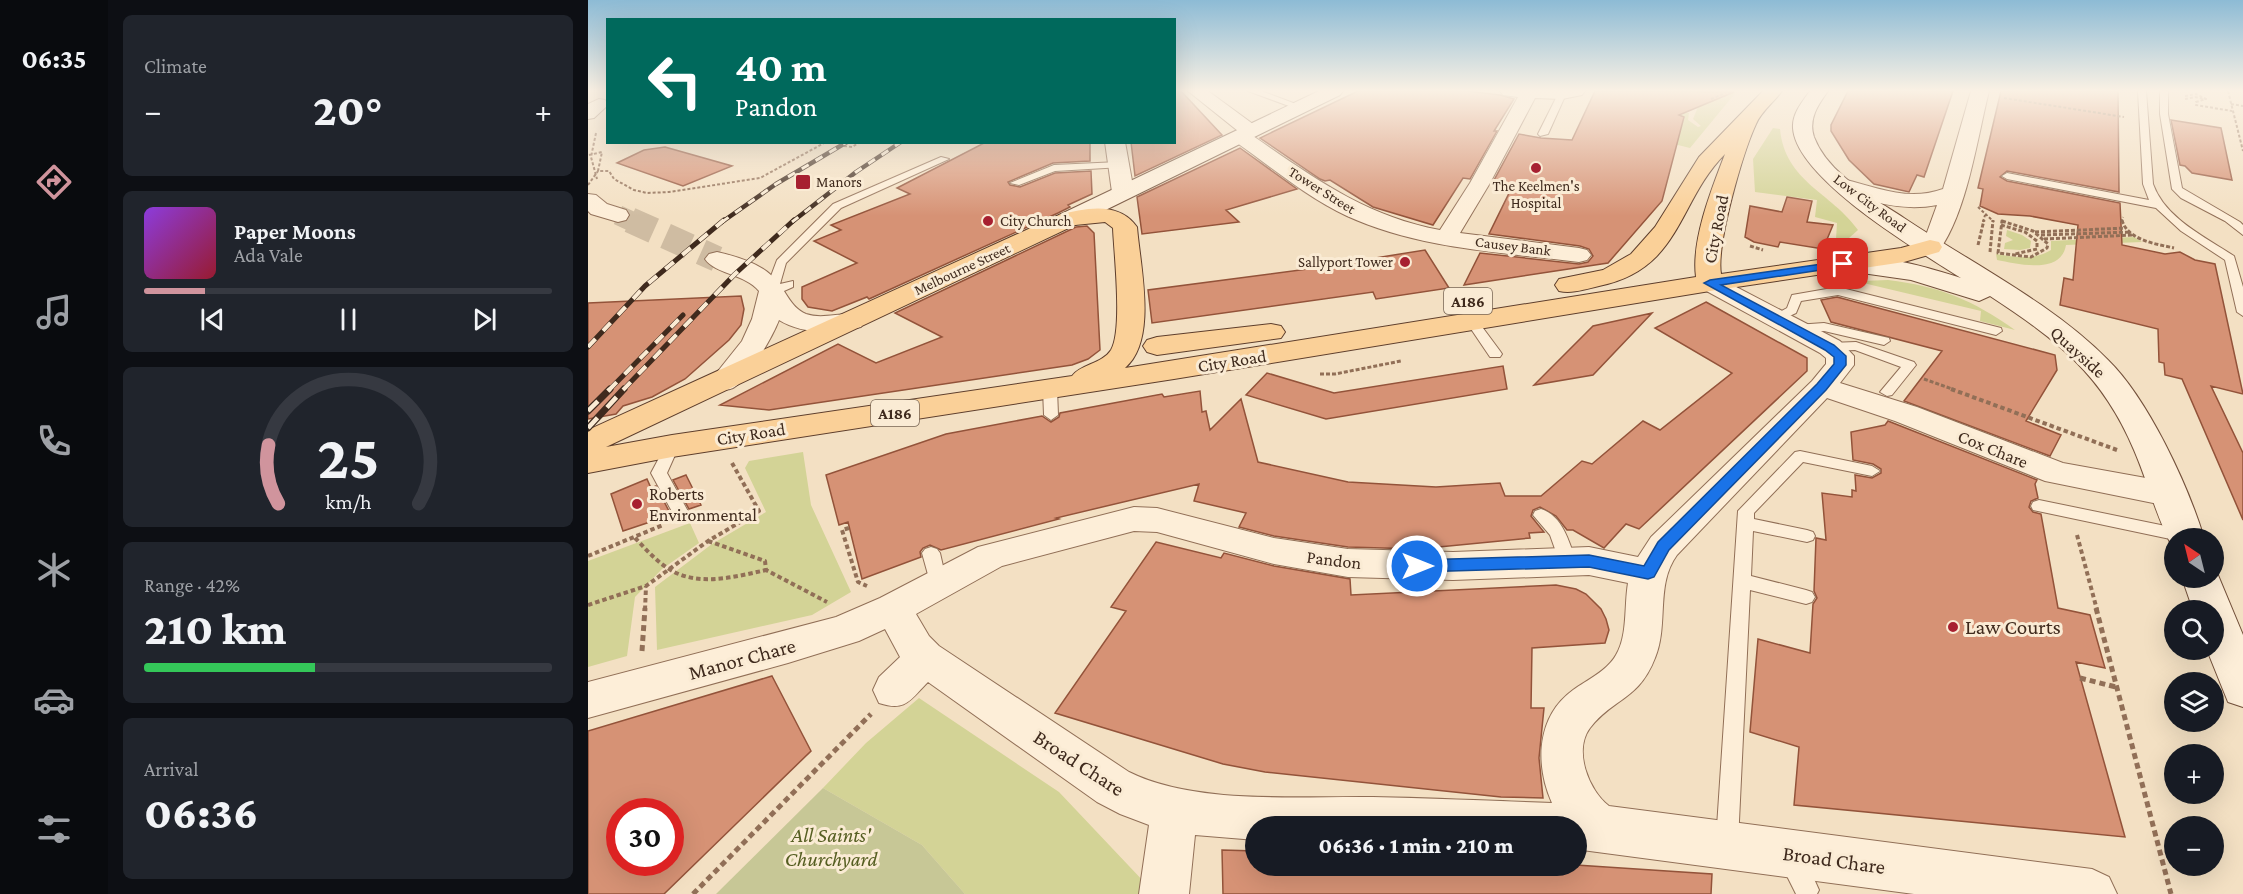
<!DOCTYPE html>
<meta charset="utf-8">
<style>
:root{--surface:#171b24;--page:#20242c;--text:#f1f3f6;--muted:#9ea1a6;--line:#363941;--accent:#d0949d}
body{margin:0;font-family:"Crimson Pro",serif;background:var(--page);color:var(--text);height:100vh;display:flex;flex-direction:column;font-size:22px;white-space:nowrap}
*{box-sizing:border-box;margin:0}
p{font-size:20px;color:var(--muted)}
.icon{flex:none;width:33px;height:33px;fill:none;stroke:currentColor;stroke-width:2;stroke-linecap:round;stroke-linejoin:round}
.map{position:relative;flex:1;overflow:hidden}
.drawer{display:flex;flex-direction:column;gap:15px;padding:15px;background:#0d0f14;width:480px}
.drawer>*{flex:none}
.top-card{position:absolute;left:18px;top:18px;width:570px;height:126px;border-radius:0px;box-shadow:0 6px 24px #0002;background:#00695c;color:#fff;overflow:hidden}
.needle{width:39px;rotate:325deg}
.controls{position:absolute;left:1576px;top:528px;display:grid;gap:12px}
.controls a{display:grid;place-items:center;width:60px;height:60px;border-radius:50%;background:var(--surface);box-shadow:0 6px 24px #0002;font-size:30px}
.speed{position:absolute;left:18px;top:798px;display:flex;gap:12px;font-size:30px;font-weight:700;text-align:center}
.speed>*{display:grid;place-content:center;width:78px;height:78px;border-radius:50%;background:var(--surface);box-shadow:0 6px 24px #0002;line-height:1}
.speed .limit{border:9px solid #d22;background:#fff;color:#111}
.pin{position:absolute;display:grid;place-items:center;width:51px;height:51px;color:#fff;margin:-26px;border-radius:12px;box-shadow:0 3px 9px #0006}
.me{position:absolute;width:66px;margin:-33px;rotate:90deg;stroke-linejoin:round;filter:drop-shadow(0 0 4px #0008)}
.turn{display:flex;align-items:center;gap:21px;height:126px;padding:0 30px;font-size:27px}
.turn .icon{width:78px;height:78px;stroke-width:2.5}
.turn b{display:block;font-size:42px;line-height:51px}
.big{font-size:45px;font-weight:800;line-height:1.1}
.drawer .card{flex:1;display:flex;flex-direction:column;justify-content:center;gap:9px;min-width:0;padding:0 21px;border-radius:9px;background:var(--page)}
.drawer .dial{align-items:center;gap:0}
.dial svg{height:156px;overflow:visible;fill:none;stroke:var(--line);stroke-width:7;stroke-linecap:round;text-anchor:middle}
.dial text{fill:var(--text);stroke:none}
.song{display:flex;align-items:center;gap:18px}
.cover{width:72px;height:72px;border-radius:9px;background:linear-gradient(135deg,hsl(270 70% 55%),hsl(350 70% 35%))}
.played{height:6px;border-radius:3px;background:linear-gradient(90deg,var(--accent) 15%,var(--line) 15%)}
.keys{display:flex;justify-content:space-around;direction:ltr}
.heat{display:flex;justify-content:space-between;align-items:center;font-size:33px;direction:ltr}
.charge{height:9px;border-radius:4px;background:linear-gradient(90deg,#34c759 42%,var(--line) 0)}
.trip{position:absolute;left:657px;top:816px;width:342px;height:60px;border-radius:30px;background:var(--surface);box-shadow:0 6px 24px #0002;font-weight:800;line-height:60px;text-align:center}
main{display:flex;flex:1;min-height:0}
.tab-bar{display:flex;flex-direction:column;width:108px;justify-content:space-around;align-items:center;background:#090b0e;color:var(--muted)}
.tab-bar .icon{width:42px;height:42px}
.tab-bar .active{color:var(--accent)}
.tab-bar b{font-size:27px;color:var(--text)}
.map>svg:first-child{display:block}
</style>
<main>
<nav class="tab-bar">
<b>06:35</b>
<svg class="icon active" aria-label="directions" viewBox="0 0 24 24"><path d="M12 3l9 9-9 9-9-9zM9 14v-3h6M13 9l2 2-2 2"/></svg>
<svg class="icon" aria-label="music" viewBox="0 0 24 24"><path d="M9 18V5l10-2v13"/><circle cx="6" cy="18" r="3"/><circle cx="16" cy="16" r="3"/></svg>
<svg class="icon" aria-label="phone" viewBox="0 0 24 24"><path d="M5 4h4l2 5-3 2q2 4 5 5l2-3 5 2v4C11 20 4 13 5 4z"/></svg>
<svg class="icon" aria-label="climate" viewBox="0 0 24 24"><path d="M12 3v18M4 7l16 10M4 17L20 7"/></svg>
<svg class="icon" aria-label="car" viewBox="0 0 24 24"><path d="M5 17H2v-5l4-1 3-4h7l3 4 3 1v5h-3M9 17h6M6 11h13"/><circle cx="7" cy="17" r="2"/><circle cx="17" cy="17" r="2"/></svg>
<svg class="icon" aria-label="filters" viewBox="0 0 24 24"><path d="M4 7h16M4 17h16"/><circle cx="9" cy="7" r="2"/><circle cx="15" cy="17" r="2"/></svg>
</nav>
<section class="drawer">
<div class="card"><p>Climate</p>
<div class="heat"><a>−</a><b class="big">20°</b><a>+</a></div>
</div>
<div class="card">
<div class="song"><i class="cover"></i><div><b>Paper Moons</b><p>Ada Vale</p></div></div>
<div class="played"></div>
<div class="keys"><svg class="icon" aria-label="previous" viewBox="0 0 24 24"><path d="M18 5L8 12l10 7zM5 5v14"/></svg><svg class="icon" aria-label="pause" viewBox="0 0 24 24"><path d="M8 5v14M16 5v14"/></svg><svg class="icon" aria-label="next" viewBox="0 0 24 24"><path d="M6 5l10 7-10 7zM19 5v14"/></svg></div>
</div>
<div class="card dial"><svg viewBox="0 0 100 80">
<path d="M14 69A42 42 0 1 1 86 69"/>
<path d="M14 69A42 42 0 0 1 9 39" stroke="#d0949d"/>
<text x="50" y="56" font-size="32" font-weight="700">25</text>
<text x="50" y="72" font-size="11">km/h</text>
</svg></div>
<div class="card"><p>Range · 42%</p><b class="big">210 km</b><div class="charge"></div></div>
<div class="card"><p>Arrival</p><b class="big">06:36</b></div>
</section>
<div class="map">
<svg width="1655" height="894" viewBox="0 0 1655 894">
<rect width="100%" height="100%" fill="#f3e0c3"/>
<!-- green -->
<path fill="#d3d396" d="M1149 91 1102 148 1086 144 1095 112 1101 113 1100 120 1110 127 1113 126 1105 119 1110 107 1101 92Z
M1185 128 1192 129C1197 182 1243 192 1270 230L1261 238 1248 239 1249 223 1227 217 1229 200 1167 192 1165 159Z
M1419 230 1434 235 1443 241 1442 248 1432 250 1416 249 1417 243 1425 240 1418 236Z
M1546 237 1554 242 1478 245C1473 275 1430 264 1409 260L1408 254C1428 257 1445 261 1463 250V241Z
M1300 280C1351 286 1385 300 1427 330L1392 321 1393 311 1271 282 1268 289 1251 285 1274 281Z
M215 452 223 505 263 592 224 615 69 650 67 587 124 544 178 512 157 468 161 461Z
M102 523 111 543 74 569 47 597 39 656 0 667V561Z
M331 698 471 792 558 884 560 894H377L334 845 235 788 278 743Z"/>
<!-- cemetery -->
<path fill="#c7c796" d="M235 788 334 845 377 894H128Z"/>
<!-- building -->
<path fill="#d69275" stroke="#93533a" stroke-width="1.5" fill-rule="evenodd" d="M586 91H593L634 135 547 176 543 142H586Z
M770 91H879L912 95 926 99 906 131H909L882 179 875 178 845 225 785 207 742 180 737 181 732 179 672 138Z
M1007 91 1146 92 1091 115 1096 117 1074 201 1020 263 876 285 892 253 991 264 1000 262 1005 256 1001 249 992 246 901 234 925 185 905 182 931 134 953 138 984 140Z
M1260 91H1365L1336 177 1329 175 1321 192 1286 184 1261 160 1243 131V125Z
M1413 91H1530L1531 192 1419 171 1412 177 1419 181 1532 203 1534 245 1577 254 1592 252 1607 260 1627 264 1655 394 1623 386 1655 453V520L1594 379 1577 375 1576 363 1571 362 1570 329 1472 305 1476 278 1485 280 1490 225 1442 216 1410 214 1392 206 1395 189 1390 188Z
M1583 120 1633 128 1644 180 1604 173 1597 166 1592 165Z
M398 142H502V161L465 163 420 182 422 185 432 187 467 173 503 171 504 194 480 205 482 207 470 213 281 299 279 297 244 311 220 307 214 299V287L269 263 226 241 253 230 243 225 322 194 309 188Z
M77 147 144 166 95 186 29 163 56 150Z
M652 148 709 189 638 210 651 222 554 234 549 197Z
M1199 197 1224 201 1219 222 1245 225 1235 249 1192 242 1190 247 1166 242 1157 237 1162 206 1194 212Z
M499 226 506 233 512 350 500 359 484 365 181 410 132 405 250 344 288 363 354 337 307 313 488 227Z
M837 250 861 288 788 299 785 292 564 323 560 290 788 260 787 258Z
M153 296 156 309 153 325 141 340 97 379 64 397 35 406 28 414 0 419V303Z
M1249 297 1467 355 1469 370 1438 421 1473 435 1462 456 1316 401 1354 351 1243 322 1233 300Z
M1118 302 1219 358V371L1051 529 1038 524 1016 548 985 530H979L968 516 952 507 945 510 943 516 956 532 941 533 942 538 830 549 760 547 686 536 651 527 658 513 606 501 611 484 468 518 471 519 353 550 342 545 335 548 332 552 333 557 274 579 260 522 251 525 238 475 358 434 454 416 463 422 471 417 472 413 574 394 576 397 612 391 614 412 618 411 622 430 653 399 670 462 760 482 848 487 912 483 917 496H953L994 461 1004 464 1055 421 1072 430 1144 373 1067 328Z
M1064 313 1005 375 946 385 1005 326Z
M915 366 919 389 738 419 658 395 679 373 746 393Z
M1300 421 1449 480 1447 484 1450 498 1443 501 1441 507 1445 512 1453 514 1470 608 1502 615 1517 668 1488 662 1537 837 1206 805 1211 747 1162 732 1170 639 1222 653 1225 604 1229 598 1226 591 1228 538 1238 540 1234 493 1264 497V490L1268 491 1267 475 1284 478 1293 473V469L1285 464 1265 460 1263 432 1297 425Z
M98 475 113 505 101 509 85 480Z
M59 479 63 488 68 486 83 515 35 531 23 494Z
M568 542 633 558 636 553 686 566 762 579 763 595 968 585 988 589 998 594 1013 609 1018 619 1021 630 1017 643 944 648 943 708H956L951 758 955 798 913 797 677 772 635 764 467 713 538 611 523 607Z
M184 676 223 751 76 894H0V731ZM32 812H82V862H32Z
M634 850 668 851V866L988 865 1124 874 1123 894H635Z"/>
<g fill="none" stroke-linecap="round" stroke-linejoin="round">
<!-- street-tunnel-far1 -->
<path stroke="#cfbca2" stroke-width="20" stroke-dasharray="20 10" stroke-linecap="butt" d="M30 215 45 222"/>
<!-- street-tunnel -->
<path stroke="#cfbca2" stroke-width="26" stroke-dasharray="26 13" stroke-linecap="butt" d="M42 220 129 259"/>
<defs>
<path id="lane" d="M660 91H673L716 107 709 109Z
M1550 91H1558L1565 184C1577 218 1617 237 1646 256L1655 287V316L1649 312 1637 260 1593 231 1568 208 1419 179 1414 176 1419 173 1561 200 1555 184Z
M1572 91H1580V114L1594 188 1652 222 1655 225V235L1637 221 1593 198 1584 189 1572 114Z
M971 92 978 94 960 134 952 136 950 134Z
M353 157 361 159 253 208 198 263 192 284 205 281V287L187 295H179L177 292 189 260 245 204Z
M531 162 536 165 534 167 467 171 431 185 422 183 466 165Z
M1250 287 1413 328 1414 331 1408 335 1250 295 1213 301 1208 313 1191 321H1183L1181 318 1199 308 1204 295Z
M885 319 889 320 912 351 914 354 912 357H902L879 323Z
M1236 323 1301 338 1302 341 1296 345 1236 331 1208 333 1202 329 1208 325Z
M1268 342 1326 362 1328 365 1304 395 1299 396 1292 392 1313 367 1267 350 1242 351 1235 347 1242 343Z
M462 385 469 389 470 415 463 420 456 415 455 389Z
M84 441 91 446 79 473 102 515 100 519H88L63 473 79 443Z
M1212 451 1284 466 1292 471 1284 476 1215 462 1166 513V519L1219 530 1225 532 1227 536 1225 540 1219 542 1165 531 1163 576 1218 590 1224 592 1227 597 1224 602 1218 604 1162 590 1150 842 1147 850 1139 853 1131 850 1128 842 1150 511 1207 452Z
M1451 500 1597 530 1603 532 1605 536 1604 538 1587 540 1445 510 1443 506 1445 502Z
M953 509C975 516 981 542 988 561L985 566 979 567 973 566 962 535 945 515 947 511Z
M343 547 349 549 352 553 359 584 356 589 350 591 344 589 334 553 337 549Z
M1203 851C1217 856 1225 876 1231 890L1229 894H1208L1192 862 1195 854Z"/>
<path id="street" d="M600 91H620L669 127 671 131 665 136C726 178 777 216 852 230L882 183 930 97 915 95 912 91H997L994 95 974 99 947 98 902 183 872 233 991 248 999 250 1003 255 999 260 991 262C913 252 831 249 759 216 718 197 682 166 645 140L642 136 650 131Z
M1383 91H1401C1389 139 1379 213 1350 252L1342 254 1334 252 1330 247 1337 238 1349 205C1313 212 1280 201 1247 189L1243 185 1247 181 1254 179C1289 187 1319 202 1355 189Z
M11 99 17 100 20 105 6 118 0 119V104Z
M517 142H537L546 192 543 197 535 198 527 197 524 192Z
M0 194 8 195 19 204 38 210 41 215 38 220 30 222 3 214 0 211Z
M129 252C147 256 171 263 184 276 197 287 201 307 218 314 236 320 255 311 273 315L277 321 273 327C246 333 215 335 191 320 185 336 160 380 145 388 138 391 132 389 126 387L122 381 154 341 164 319 171 291C157 274 127 274 117 259L121 254Z
M1122 276 1131 278 1252 341 1266 356V365L1252 383 1329 407 1475 463 1580 482 1592 486 1597 494 1592 502 1580 506 1457 481 1307 421 1239 398 1089 555C1067 585 1081 624 1067 658 1051 700 1025 698 1002 728 985 751 1001 791 1021 806L1504 869 1521 877 1529 894H1326L994 850 988 847V826H668V840L607 835 601 894H551L561 825 532 814 509 802 340 682C322 700 318 712 291 703L285 690 291 677 312 657 297 629 271 641 200 663 0 718V682L248 617 292 598 390 547 546 507 569 508 686 538 760 549 865 552 1001 547 1050 557 1063 537 1224 381 1238 364V358L1232 353 1113 288 1110 283 1113 278ZM546 531 569 532 686 564 760 577 865 580 1001 575 1040 583C1036 606 1040 635 1028 655 1019 671 999 680 985 690 948 717 947 765 964 803 905 801 845 798 785 797 711 796 607 805 541 772L351 646 341 636 328 614 414 566Z"/>
<path id="secondary" d="M731 91H755L752 95 487 225 479 227 471 225 467 220 471 215Z
M1222 91H1240C1230 105 1220 119 1226 137 1240 174 1284 197 1316 218 1383 263 1464 303 1520 360 1560 399 1600 485 1616 538H1587V548H1585C1568 517 1560 482 1546 450 1514 374 1469 340 1402 296L1391 301 1323 280 1246 269 1242 264 1246 259C1282 250 1339 267 1373 278 1332 252 1208 179 1205 128 1204 114 1214 102 1222 91Z
M1627 568 1655 635V707L1640 702 1619 650H1626V610H1605L1594 578H1626Z"/>
<path id="primary" d="M1175 91H1194C1186 102 1173 112 1168 124 1155 152 1128 244 1133 274L1313 248 1342 240 1351 242 1354 247 1351 252 1316 262 1122 291 586 379 84 457 0 473V430L471 215C498 208 531 201 549 227 552 266 570 340 537 368L1108 277C1103 240 1124 188 1137 154 1089 202 1094 269 1011 286 998 289 984 294 971 291L967 285 971 279 1015 270 1043 254 1067 227 1111 157ZM517 222 525 228C526 253 535 330 523 350 514 364 493 364 484 376L84 435 18 447 487 225Z
M683 324 693 326 697 332 693 338 569 355 559 352 555 346 559 340 569 337Z"/>
</defs>
<!-- lane casing -->
<use href="#lane" stroke="#916f57" stroke-width="2"/>
<!-- street casing -->
<use href="#street" stroke="#916f57" stroke-width="2"/>
<!-- secondary casing -->
<use href="#secondary" stroke="#73503a" stroke-width="2"/>
<!-- primary casing -->
<use href="#primary" stroke="#5e3e2c" stroke-width="2"/>
<!-- path-far3 -->
<path stroke="#916f57" stroke-width="2" stroke-dasharray="3 2" stroke-linecap="butt" d="M1640 91 1655 151
M1597 96 1608 94 1618 99 1608 102V105L1644 111
M1416 98 1536 117
M1123 99 1142 91
M1597 99 1607 97 1617 99
M1643 104 1655 106
M8 133 3 157 9 179
M256 146 264 147 272 142
M1 155 14 152 10 171H21L26 179 46 190 59 193 81 192 172 178 238 142
M1390 207 1406 222
M1395 222 1397 215
M1414 222H1417
M1533 222 1535 217"/>
<!-- path-far2 -->
<path stroke="#916f57" stroke-width="3" stroke-dasharray="4 2" stroke-linecap="butt" d="M1534 220C1539 240 1568 244 1586 248
M1414 221 1445 231 1460 244 1459 248 1443 257 1410 253Z
M1413 225 1437 232 1449 241V249L1427 254
M1447 232 1538 228
M1453 235 1542 232
M1456 239 1546 235
M1390 245 1396 220
M1162 246 1175 250
M1402 252 1405 220
M732 374H747L813 361
M1336 379 1367 390"/>
<!-- path-far1 -->
<path stroke="#916f57" stroke-width="4" stroke-dasharray="4.5 3" stroke-linecap="butt" d="M1363 389 1529 450
M261 528 254 530 270 582 279 586
M1489 535 1509 610
M47 538C57 548 66 559 78 567 107 588 146 577 178 570
M120 541 177 561 178 570 239 602
M0 556 75 525
M0 605 58 586 120 541 171 511 144 463
M57 610 58 586"/>
<!-- path -->
<path stroke="#916f57" stroke-width="5" stroke-dasharray="6 4" stroke-linecap="butt" d="M1508 608 1583 894
M54 651 57 608
M1492 678 1528 687
M105 894 283 714"/>
<!-- lane -->
<use href="#lane" fill="#fdeed8" fill-rule="evenodd"/>
<!-- street -->
<use href="#street" fill="#fdeed8" fill-rule="evenodd"/>
<!-- secondary -->
<use href="#secondary" fill="#fdeed8" fill-rule="evenodd"/>
<!-- primary -->
<use href="#primary" fill="#fad098" fill-rule="evenodd"/>
<defs>
<path id="rail-far2" d="M134 222 188 184 259 142
M204 222 268 172 313 142"/>
<path id="rail-far1" d="M0 347 57 286 136 220
M21 390 95 315
M35 390 147 274 206 220"/>
<path id="rail" d="M0 411 22 389
M0 428 36 389"/>
</defs>
<!-- rail-far2 casing -->
<use href="#rail-far2" stroke="#3f2a1d" stroke-width="4.5"/>
<!-- rail-far1 casing -->
<use href="#rail-far1" stroke="#3f2a1d" stroke-width="5"/>
<!-- rail casing -->
<use href="#rail" stroke="#3f2a1d" stroke-width="7"/>
<!-- rail-far2 -->
<use href="#rail-far2" stroke="#faebd4" stroke-width="3" stroke-dasharray="8" stroke-linecap="butt"/>
<!-- rail-far1 -->
<use href="#rail-far1" stroke="#faebd4" stroke-width="4" stroke-dasharray="11" stroke-linecap="butt"/>
<!-- rail -->
<use href="#rail" stroke="#faebd4" stroke-width="4.5" stroke-dasharray="14" stroke-linecap="butt"/>
<!-- path-bridge -->
<path stroke="#916f57" stroke-width="2" stroke-dasharray="3 2" stroke-linecap="butt" d="M0 185 10 171"/>
</g>
<!-- sky -->
<linearGradient id="sky" x2="0" y2="1"><stop stop-color="#8dbbd5"/><stop offset="0.42" stop-color="#faf1e4"/><stop offset="1" stop-color="#faf1e4" stop-opacity="0"/></linearGradient>
<rect width="1655" height="216" fill="url(#sky)"/>
<!-- route -->
<path fill="#1a73e8" stroke="#114b97" stroke-width="1.5" d="M1255 261 1260 264 1259 266 1133 285 1246 345 1258 356V365L1238 390 1081 550 1066 577 1060 579 1001 567 829 572 824 570 821 566 824 561 829 560 1001 555 1056 566 1070 542 1229 384 1246 364V357L1237 350 1116 283 1122 280Z"/>
<!-- markers -->
<g fill="#a72030" stroke="#faebd4" stroke-width="2">
<circle cx="948" cy="168" r="6"/>
<rect x="207" y="174" width="16" height="16" rx="3"/>
<circle cx="400" cy="221" r="6"/>
<circle cx="817" cy="262" r="6"/>
<circle cx="49" cy="504" r="6"/>
<circle cx="1365" cy="627" r="6"/>
</g>
<g text-anchor="middle" dominant-baseline="central" stroke-width="6" stroke-linejoin="round" paint-order="stroke">
<!-- far-poi labels -->
<g font-size="15" fill="#3f2a1d" stroke="#faebd4" text-anchor="start">
<text x="228" y="182">Manors</text>
<text x="948" y="186" text-anchor="middle">The Keelmen's<tspan x="948" dy="17">Hospital</tspan></text>
<text x="412" y="221">City Church</text>
<text x="805" y="262" text-anchor="end">Sallyport Tower</text>
</g>
<!-- far-street labels -->
<g font-size="15" fill="#3f2a1d" stroke="#faebd4">
<text transform="translate(734 190) rotate(32)">Tower Street</text>
<text transform="translate(1282 203) rotate(37)">Low City Road</text>
<text transform="translate(925 246) rotate(7)">Causey Bank</text>
<text transform="translate(374 269) rotate(-25)">Melbourne Street</text>
</g>
<!-- shield labels -->
<g fill="#faebd4" stroke="#776454" stroke-width="1.5">
<rect x="856" y="288" width="48" height="26" rx="4.5"/>
<rect x="283" y="400" width="48" height="26" rx="4.5"/>
</g>
<g font-size="16" font-weight="bold" fill="#3f2a1d">
<text x="880" y="301">A186</text>
<text x="307" y="413">A186</text>
</g>
<!-- street labels -->
<g font-size="18" fill="#3f2a1d" stroke="#faebd4">
<text transform="translate(1128 229) rotate(-79)">City Road</text>
<text transform="translate(1490 352) rotate(42)">Quayside</text>
<text transform="translate(644 361) rotate(-9)">City Road</text>
<text transform="translate(163 434) rotate(-9)">City Road</text>
<text transform="translate(1405 449) rotate(22)">Cox Chare</text>
<text transform="translate(746 560) rotate(7)">Pandon</text>
</g>
<!-- poi labels -->
<g font-size="18" fill="#3f2a1d" stroke="#faebd4" text-anchor="start">
<text x="61" y="494">Roberts<tspan x="61" dy="21">Environmental</tspan></text>
</g>
<!-- near-poi labels -->
<g font-size="21" fill="#3f2a1d" stroke="#faebd4" text-anchor="start">
<text x="1377" y="627">Law Courts</text>
</g>
<!-- near-street labels -->
<g font-size="21" fill="#3f2a1d" stroke="#faebd4">
<text transform="translate(154 659) rotate(-15)">Manor Chare</text>
<text transform="translate(491 763) rotate(33)">Broad Chare</text>
<text transform="translate(1246 860) rotate(8)">Broad Chare</text>
</g>
<!-- near-park labels -->
<g font-size="21" font-style="italic" fill="#555e21" stroke="#faebd4">
<text x="243" y="835">All Saints'<tspan x="243" dy="24">Churchyard</tspan></text>
</g>
</g>
</svg>
<div class="controls">
<a><svg class="needle" viewBox="-14 -14 28 28"><path d="M0-13l5 13h-10z" fill="#e53935"/><path d="M0 13l5-13h-10z" fill="#9ea1a6"/></svg></a>
<a><svg class="icon" aria-label="search" viewBox="0 0 24 24"><circle cx="10" cy="10" r="6"/><path d="M15 15l6 6"/></svg></a>
<a><svg class="icon" aria-label="layers" viewBox="0 0 24 24"><path d="M12 4l9 5-9 5-9-5zM3 14l9 5 9-5"/></svg></a>
<a>+</a>
<a>−</a>
</div>
<div class="speed"><div class="limit">30</div></div>
<div class="pin" style="left:1255px;top:264px;background:#d93025"><svg class="icon" aria-label="arrive" viewBox="0 0 24 24"><path d="M6 21V4h12l-3 4 3 4H6"/></svg></div>
<svg class="me" style="left:829px;top:566px" viewBox="-20 -20 40 40"><circle r="17" fill="#1a73e8" stroke="#fff" stroke-width="3"/><path d="M0-11L8 9 0 5-8 9z" fill="#fff"/></svg>
<div class="trip">06:36 · 1 min · 210 m</div>
<div class="top-card">
<div class="turn"><svg class="icon" aria-label="left" viewBox="0 0 24 24"><path d="M17 20v-9H6M10 6l-5 5 5 5"/></svg><div><b>40 m</b>Pandon</div></div>
</div>
</div>
</main>
